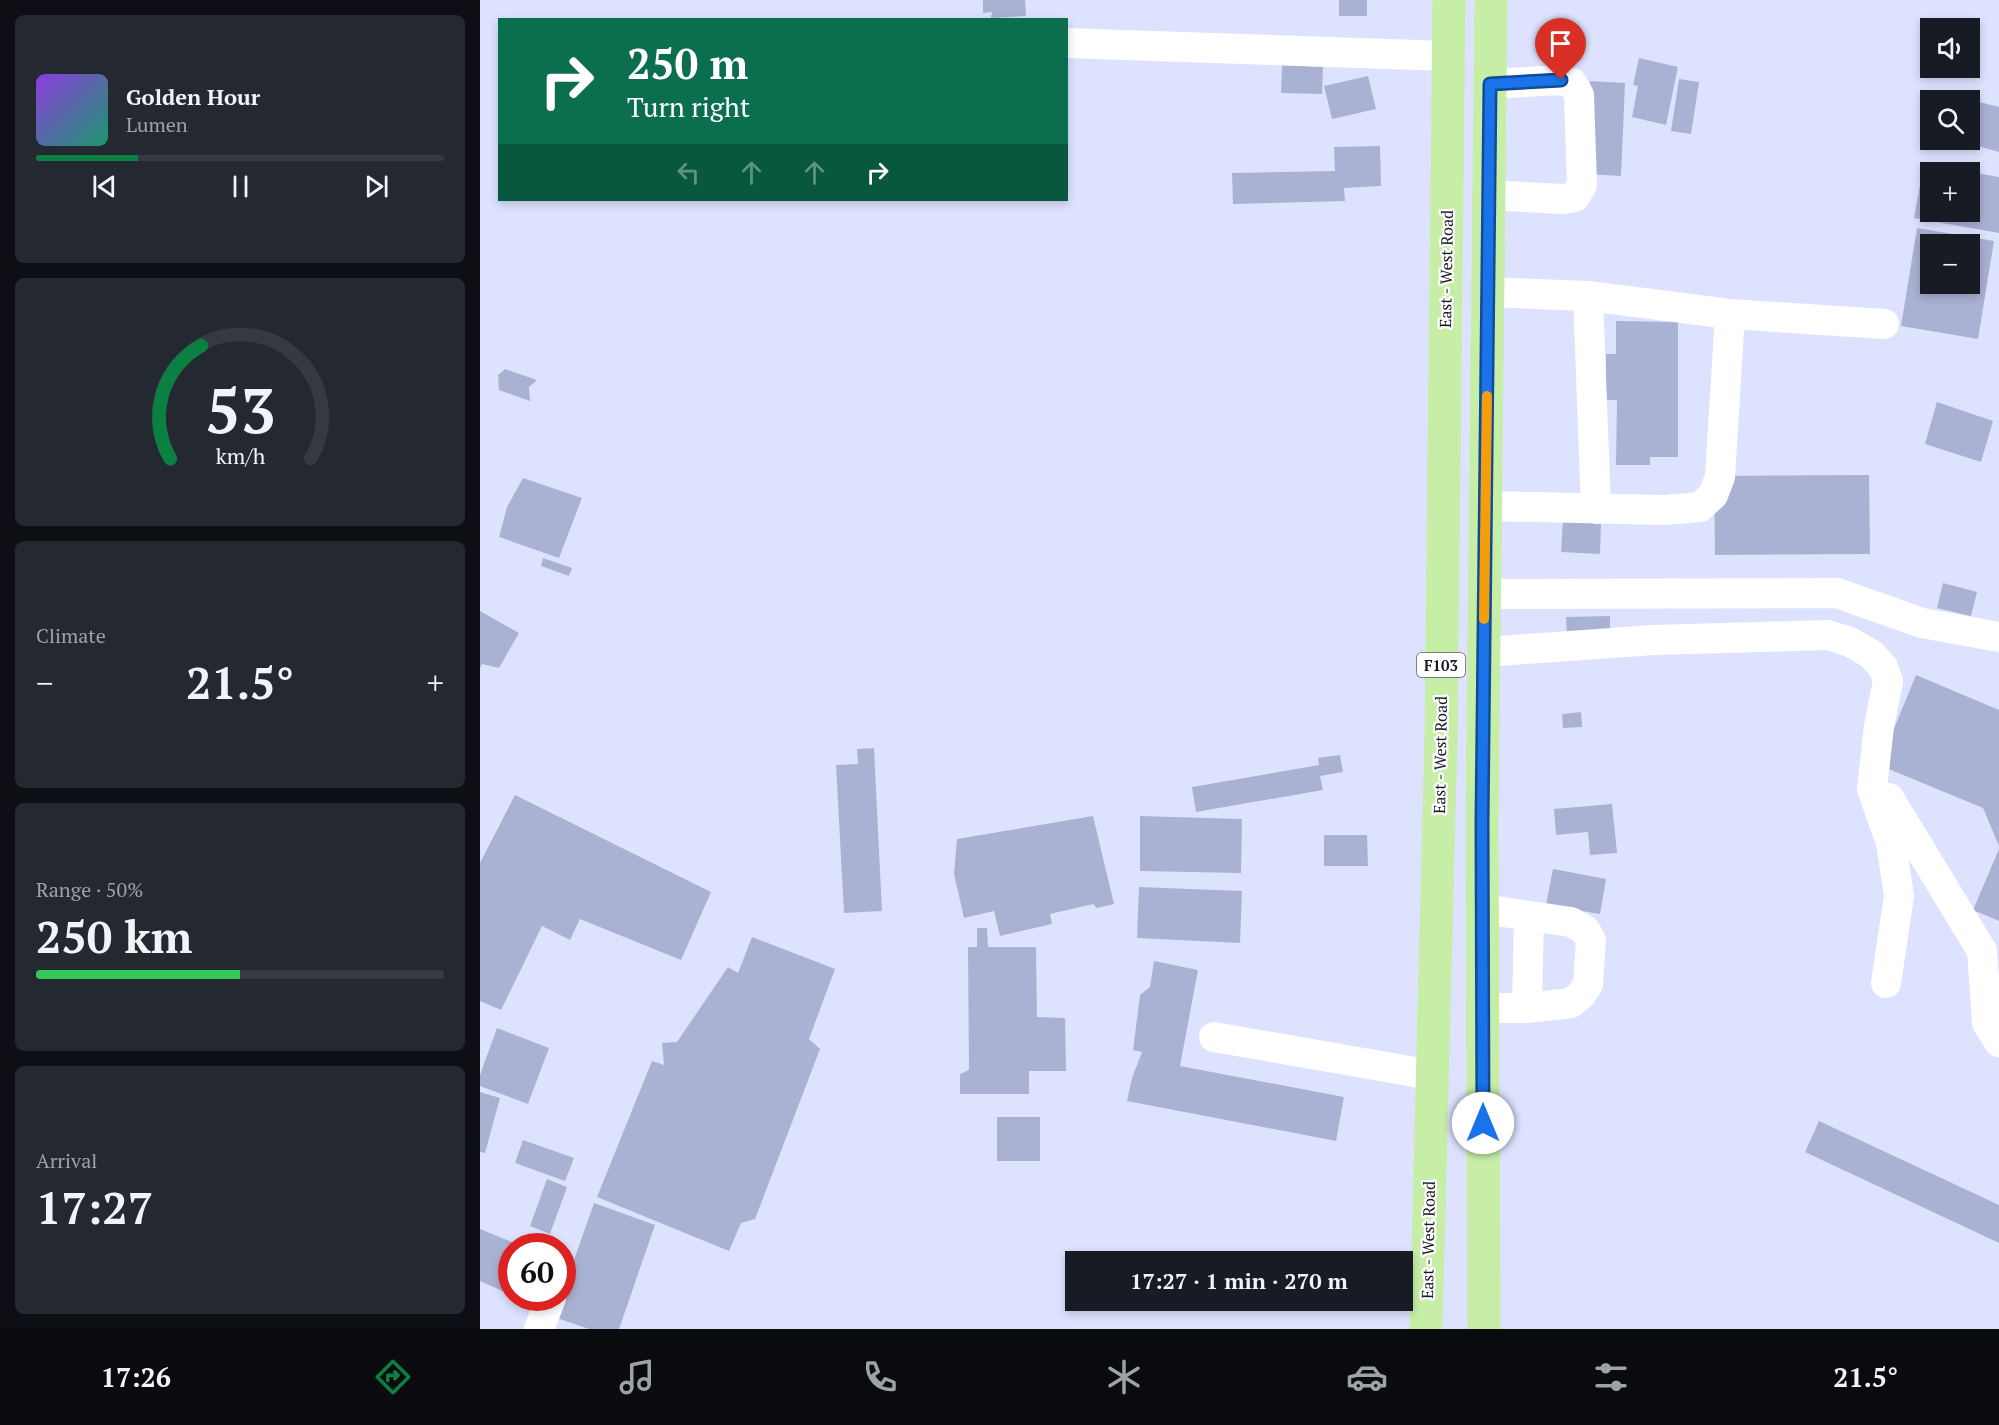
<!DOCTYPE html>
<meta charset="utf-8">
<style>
:root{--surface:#171b24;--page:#242831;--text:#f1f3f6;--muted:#9ea1a6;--line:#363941;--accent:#0b8043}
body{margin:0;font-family:"PT Serif",serif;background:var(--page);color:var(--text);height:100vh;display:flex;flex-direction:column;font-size:22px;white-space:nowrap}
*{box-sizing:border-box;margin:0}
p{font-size:20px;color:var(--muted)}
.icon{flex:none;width:33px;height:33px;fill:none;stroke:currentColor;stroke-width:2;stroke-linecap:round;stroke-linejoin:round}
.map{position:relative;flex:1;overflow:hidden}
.panel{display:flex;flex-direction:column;gap:15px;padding:15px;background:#0d0f14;width:480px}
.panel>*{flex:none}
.banner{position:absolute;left:18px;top:18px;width:570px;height:183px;border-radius:0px;box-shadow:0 3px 9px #0003;background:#0b6e4f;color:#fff;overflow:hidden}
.controls{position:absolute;left:1440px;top:18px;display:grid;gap:12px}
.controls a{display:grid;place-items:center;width:60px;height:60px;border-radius:0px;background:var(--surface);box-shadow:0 3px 9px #0003;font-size:30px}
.speed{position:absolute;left:18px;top:1233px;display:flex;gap:12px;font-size:30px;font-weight:700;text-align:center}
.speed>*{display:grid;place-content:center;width:78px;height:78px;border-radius:50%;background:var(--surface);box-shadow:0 3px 9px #0003;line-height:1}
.speed .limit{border:9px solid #d22;background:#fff;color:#111}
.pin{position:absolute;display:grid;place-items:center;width:51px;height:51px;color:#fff;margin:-62px -26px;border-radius:50% 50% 50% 0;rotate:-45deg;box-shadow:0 0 6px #0007}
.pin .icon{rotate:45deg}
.me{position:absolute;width:66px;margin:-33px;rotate:0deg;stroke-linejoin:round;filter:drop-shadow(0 0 4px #0008)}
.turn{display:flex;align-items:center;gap:21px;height:126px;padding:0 30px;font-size:27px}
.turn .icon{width:78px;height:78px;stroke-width:2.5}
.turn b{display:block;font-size:42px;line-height:51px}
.lanes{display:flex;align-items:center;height:57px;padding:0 30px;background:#0003;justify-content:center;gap:30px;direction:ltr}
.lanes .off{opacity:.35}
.big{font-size:45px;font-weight:700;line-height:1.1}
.panel .widget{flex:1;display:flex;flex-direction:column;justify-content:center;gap:9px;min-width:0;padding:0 21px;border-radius:9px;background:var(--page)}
.panel .dial{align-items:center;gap:0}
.dial svg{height:156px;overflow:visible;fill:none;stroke:var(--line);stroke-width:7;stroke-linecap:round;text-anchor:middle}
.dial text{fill:var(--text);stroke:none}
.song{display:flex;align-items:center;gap:18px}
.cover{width:72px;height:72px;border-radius:9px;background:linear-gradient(135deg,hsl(270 70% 55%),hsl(160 70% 35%))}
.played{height:6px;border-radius:3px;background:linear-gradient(90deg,var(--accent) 25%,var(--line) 25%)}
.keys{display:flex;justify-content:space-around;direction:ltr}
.heat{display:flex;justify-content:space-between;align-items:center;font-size:33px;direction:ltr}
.charge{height:9px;border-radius:4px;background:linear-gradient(90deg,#34c759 50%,var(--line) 0)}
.trip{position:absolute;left:585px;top:1251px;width:348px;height:60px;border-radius:0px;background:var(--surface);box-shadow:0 3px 9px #0003;font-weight:700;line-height:60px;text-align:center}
.dock{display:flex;height:96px;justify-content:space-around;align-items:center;background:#090b0e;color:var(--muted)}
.dock .icon{width:42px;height:42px}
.dock .active{color:var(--accent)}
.dock b{font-size:27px;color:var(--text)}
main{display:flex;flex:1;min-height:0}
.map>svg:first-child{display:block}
</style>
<main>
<section class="panel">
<div class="widget">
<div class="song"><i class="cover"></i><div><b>Golden Hour</b><p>Lumen</p></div></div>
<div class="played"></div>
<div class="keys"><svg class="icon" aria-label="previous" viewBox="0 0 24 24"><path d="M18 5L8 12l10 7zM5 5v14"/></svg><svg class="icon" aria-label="pause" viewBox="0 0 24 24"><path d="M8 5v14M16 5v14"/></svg><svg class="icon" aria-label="next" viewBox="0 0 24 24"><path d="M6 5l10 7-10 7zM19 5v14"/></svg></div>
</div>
<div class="widget dial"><svg viewBox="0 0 100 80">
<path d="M14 69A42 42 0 1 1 86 69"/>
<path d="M14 69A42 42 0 0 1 30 11" stroke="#0b8043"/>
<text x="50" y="56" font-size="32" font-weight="700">53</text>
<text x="50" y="72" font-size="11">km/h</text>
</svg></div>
<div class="widget"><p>Climate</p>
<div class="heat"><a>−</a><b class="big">21.5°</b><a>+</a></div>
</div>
<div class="widget"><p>Range · 50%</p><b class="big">250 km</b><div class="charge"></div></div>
<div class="widget"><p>Arrival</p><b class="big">17:27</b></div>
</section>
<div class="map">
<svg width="1519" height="1329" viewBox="0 0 1519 1329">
<rect width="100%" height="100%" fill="#dde3ff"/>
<!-- building -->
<path fill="#aab2d3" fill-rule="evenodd" d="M503 0H545L546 16 511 18 512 12 503 13Z
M859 0H887V16H859Z
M1159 58 1198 67 1186 125 1152 117 1158 86 1153 85Z
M802 65 843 67 842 94 801 93Z
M888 76 896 109 852 119 844 86Z
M1199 79 1219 82 1211 134 1191 131Z
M1110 81 1145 83 1141 176 1106 174Z
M1472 95 1519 107V152L1477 140H1490V100H1471Z
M900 146 901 186 864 188 865 201 753 204 752 173 855 171 854 147Z
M1444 163 1488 171 1450 172V212H1490V172L1519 177V233L1434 218Z
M1437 228 1514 241 1498 339 1421 326ZM1450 244H1490V284H1450Z
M1136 321 1198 322V457H1170V465H1136L1137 400H1125L1126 354H1136Z
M25 369 57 380 49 387 50 401 19 390 18 375Z
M1457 402 1513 421 1501 462 1445 444Z
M1389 475 1390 554 1235 555 1234 476Z
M43 478 102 498 79 558 19 537 27 507Z
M1083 520 1121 522 1120 554 1081 552Z
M63 558 92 568 89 576 61 566Z
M1463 583 1497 592 1491 616 1457 608Z
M0 611 39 633 19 668 2 664 0 668Z
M1130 616V639L1087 640 1086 617Z
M1436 675 1519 710V846L1503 808 1399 765Z
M1101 712 1102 727 1083 728 1082 714Z
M394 748 402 911 364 913 356 765 378 764 377 749Z
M860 755 863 772 840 776 843 790 716 812 712 787 839 765 838 758Z
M35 795 231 892 201 960 100 919 90 940 62 926 21 1010 0 1001V863Z
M1132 804 1137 853 1110 855 1108 832 1076 835 1074 809Z
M613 816 634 904 617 908 613 904 570 914 572 924 520 936 514 911 484 918 474 874 477 839Z
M660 816 762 819 761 873 660 871Z
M844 835H887L888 866H844Z
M1519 849V921L1493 910Z
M1073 869 1126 879 1120 914 1066 905Z
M659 887 762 891 760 943 657 938Z
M497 928H507L508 947H556L557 1017 585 1018 586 1071H549V1094H480V1074L489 1070 488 947H497Z
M272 937 355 969 329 1039 340 1049 275 1219 261 1223 249 1251 117 1197 172 1061 184 1065 182 1043 197 1042 248 967 258 973Z
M674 961 718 970 700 1066 864 1097 856 1141 647 1101 652 1078 662 1052 653 1050 660 995 670 987Z
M17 1028 69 1048 48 1104 0 1086V1075Z
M0 1092 20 1098 5 1153 0 1152Z
M517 1117H560V1161H517Z
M1339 1121 1519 1205V1243L1325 1152Z
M43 1140 94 1158 85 1181 35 1163Z
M67 1179 87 1187 70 1234 50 1226Z
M114 1203 175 1225 139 1329H109L74 1317Z
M0 1229 42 1246H32V1287L29 1294 0 1281Z"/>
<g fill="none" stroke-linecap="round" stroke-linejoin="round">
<!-- minor -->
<path stroke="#fff" stroke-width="30" d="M586 43 968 56
M1008 195 1083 199 1095 197 1102 185 1099 95 1092 83 1081 80 1010 84
M1008 292 1108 296 1250 314 1404 324
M1108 296 1116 509
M1006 506 1185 510 1220 507 1233 495 1240 477 1250 314
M1005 594 1357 593 1442 623 1519 637
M1004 652 1174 640 1348 635 1370 642 1391 654 1403 667 1408 681 1399 726 1392 789 1411 843 1419 896 1406 983
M1409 798 1502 951 1507 1023 1519 1042
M1003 909 1091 922 1105 930 1111 940 1108 984 1101 995 1091 1003 1047 1008H1003
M1047 1008 1049 916
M734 1037 952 1075
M59 1329 71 1298"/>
<!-- major -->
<path stroke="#c7eea7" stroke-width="33" d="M946 1329 961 735 969 0
M1004 1329 1002 823 1011 0"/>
</g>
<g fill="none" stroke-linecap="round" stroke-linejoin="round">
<defs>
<path id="route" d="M1003 1123 1002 823 1010 84 1081 80"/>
</defs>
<!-- route casing -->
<use href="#route" stroke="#114b97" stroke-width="15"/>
<!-- route -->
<use href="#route" stroke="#1a73e8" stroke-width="10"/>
<!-- slow -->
<path stroke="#f59e0b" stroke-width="10" d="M1004 619 1007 396"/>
</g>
<g text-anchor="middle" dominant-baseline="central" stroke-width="4.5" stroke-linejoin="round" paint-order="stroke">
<!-- shield labels -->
<rect fill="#fff" stroke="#5c5d66" stroke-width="1.5" x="937" y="653" width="48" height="24" rx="4.5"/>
<g font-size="15" font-weight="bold" fill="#161824">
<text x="961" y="665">F103</text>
</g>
<!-- street labels -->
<g font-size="16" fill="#161824" stroke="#fff">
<text transform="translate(966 269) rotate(-89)">East - West Road</text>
<text transform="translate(960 755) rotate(-89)">East - West Road</text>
<text transform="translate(948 1240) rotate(-89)">East - West Road</text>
</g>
</g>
</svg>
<div class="controls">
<a><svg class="icon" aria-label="sound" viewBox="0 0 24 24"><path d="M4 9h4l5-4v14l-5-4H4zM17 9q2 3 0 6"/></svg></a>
<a><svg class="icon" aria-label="search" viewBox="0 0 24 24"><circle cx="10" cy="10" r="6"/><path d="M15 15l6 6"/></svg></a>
<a>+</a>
<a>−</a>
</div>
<div class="speed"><div class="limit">60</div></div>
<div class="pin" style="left:1081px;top:80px;background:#d93025"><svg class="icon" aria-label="arrive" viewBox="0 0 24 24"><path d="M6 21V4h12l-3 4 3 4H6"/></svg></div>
<svg class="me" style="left:1003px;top:1123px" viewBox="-20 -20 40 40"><circle r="19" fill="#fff"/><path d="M0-13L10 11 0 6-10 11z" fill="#1a73e8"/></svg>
<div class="trip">17:27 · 1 min · 270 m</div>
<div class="banner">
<div class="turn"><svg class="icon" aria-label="right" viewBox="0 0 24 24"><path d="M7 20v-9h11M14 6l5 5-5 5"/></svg><div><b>250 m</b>Turn right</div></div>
<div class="lanes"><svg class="icon off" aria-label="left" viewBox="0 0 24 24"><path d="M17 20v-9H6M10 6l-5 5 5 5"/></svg><svg class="icon off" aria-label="ahead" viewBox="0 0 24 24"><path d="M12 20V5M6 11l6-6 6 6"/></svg><svg class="icon off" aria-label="ahead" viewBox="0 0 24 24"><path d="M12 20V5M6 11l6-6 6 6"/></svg><svg class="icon" aria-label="right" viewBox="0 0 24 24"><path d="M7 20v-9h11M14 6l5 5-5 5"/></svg></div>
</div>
</div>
</main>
<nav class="dock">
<b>17:26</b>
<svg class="icon active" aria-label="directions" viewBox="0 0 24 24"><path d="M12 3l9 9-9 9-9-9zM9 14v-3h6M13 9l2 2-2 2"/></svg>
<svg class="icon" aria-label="music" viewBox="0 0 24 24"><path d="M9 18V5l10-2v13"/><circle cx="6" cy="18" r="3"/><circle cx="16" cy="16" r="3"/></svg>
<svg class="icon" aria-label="phone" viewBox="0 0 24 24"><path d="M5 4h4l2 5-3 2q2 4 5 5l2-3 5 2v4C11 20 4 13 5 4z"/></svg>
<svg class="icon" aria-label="climate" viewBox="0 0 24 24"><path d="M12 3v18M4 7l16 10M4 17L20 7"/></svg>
<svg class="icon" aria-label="car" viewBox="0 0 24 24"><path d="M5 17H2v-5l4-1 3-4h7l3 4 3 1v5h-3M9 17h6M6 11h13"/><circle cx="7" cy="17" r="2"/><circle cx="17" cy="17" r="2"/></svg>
<svg class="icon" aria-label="filters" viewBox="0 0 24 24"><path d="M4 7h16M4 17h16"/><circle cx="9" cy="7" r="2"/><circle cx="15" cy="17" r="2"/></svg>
<b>21.5°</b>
</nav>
